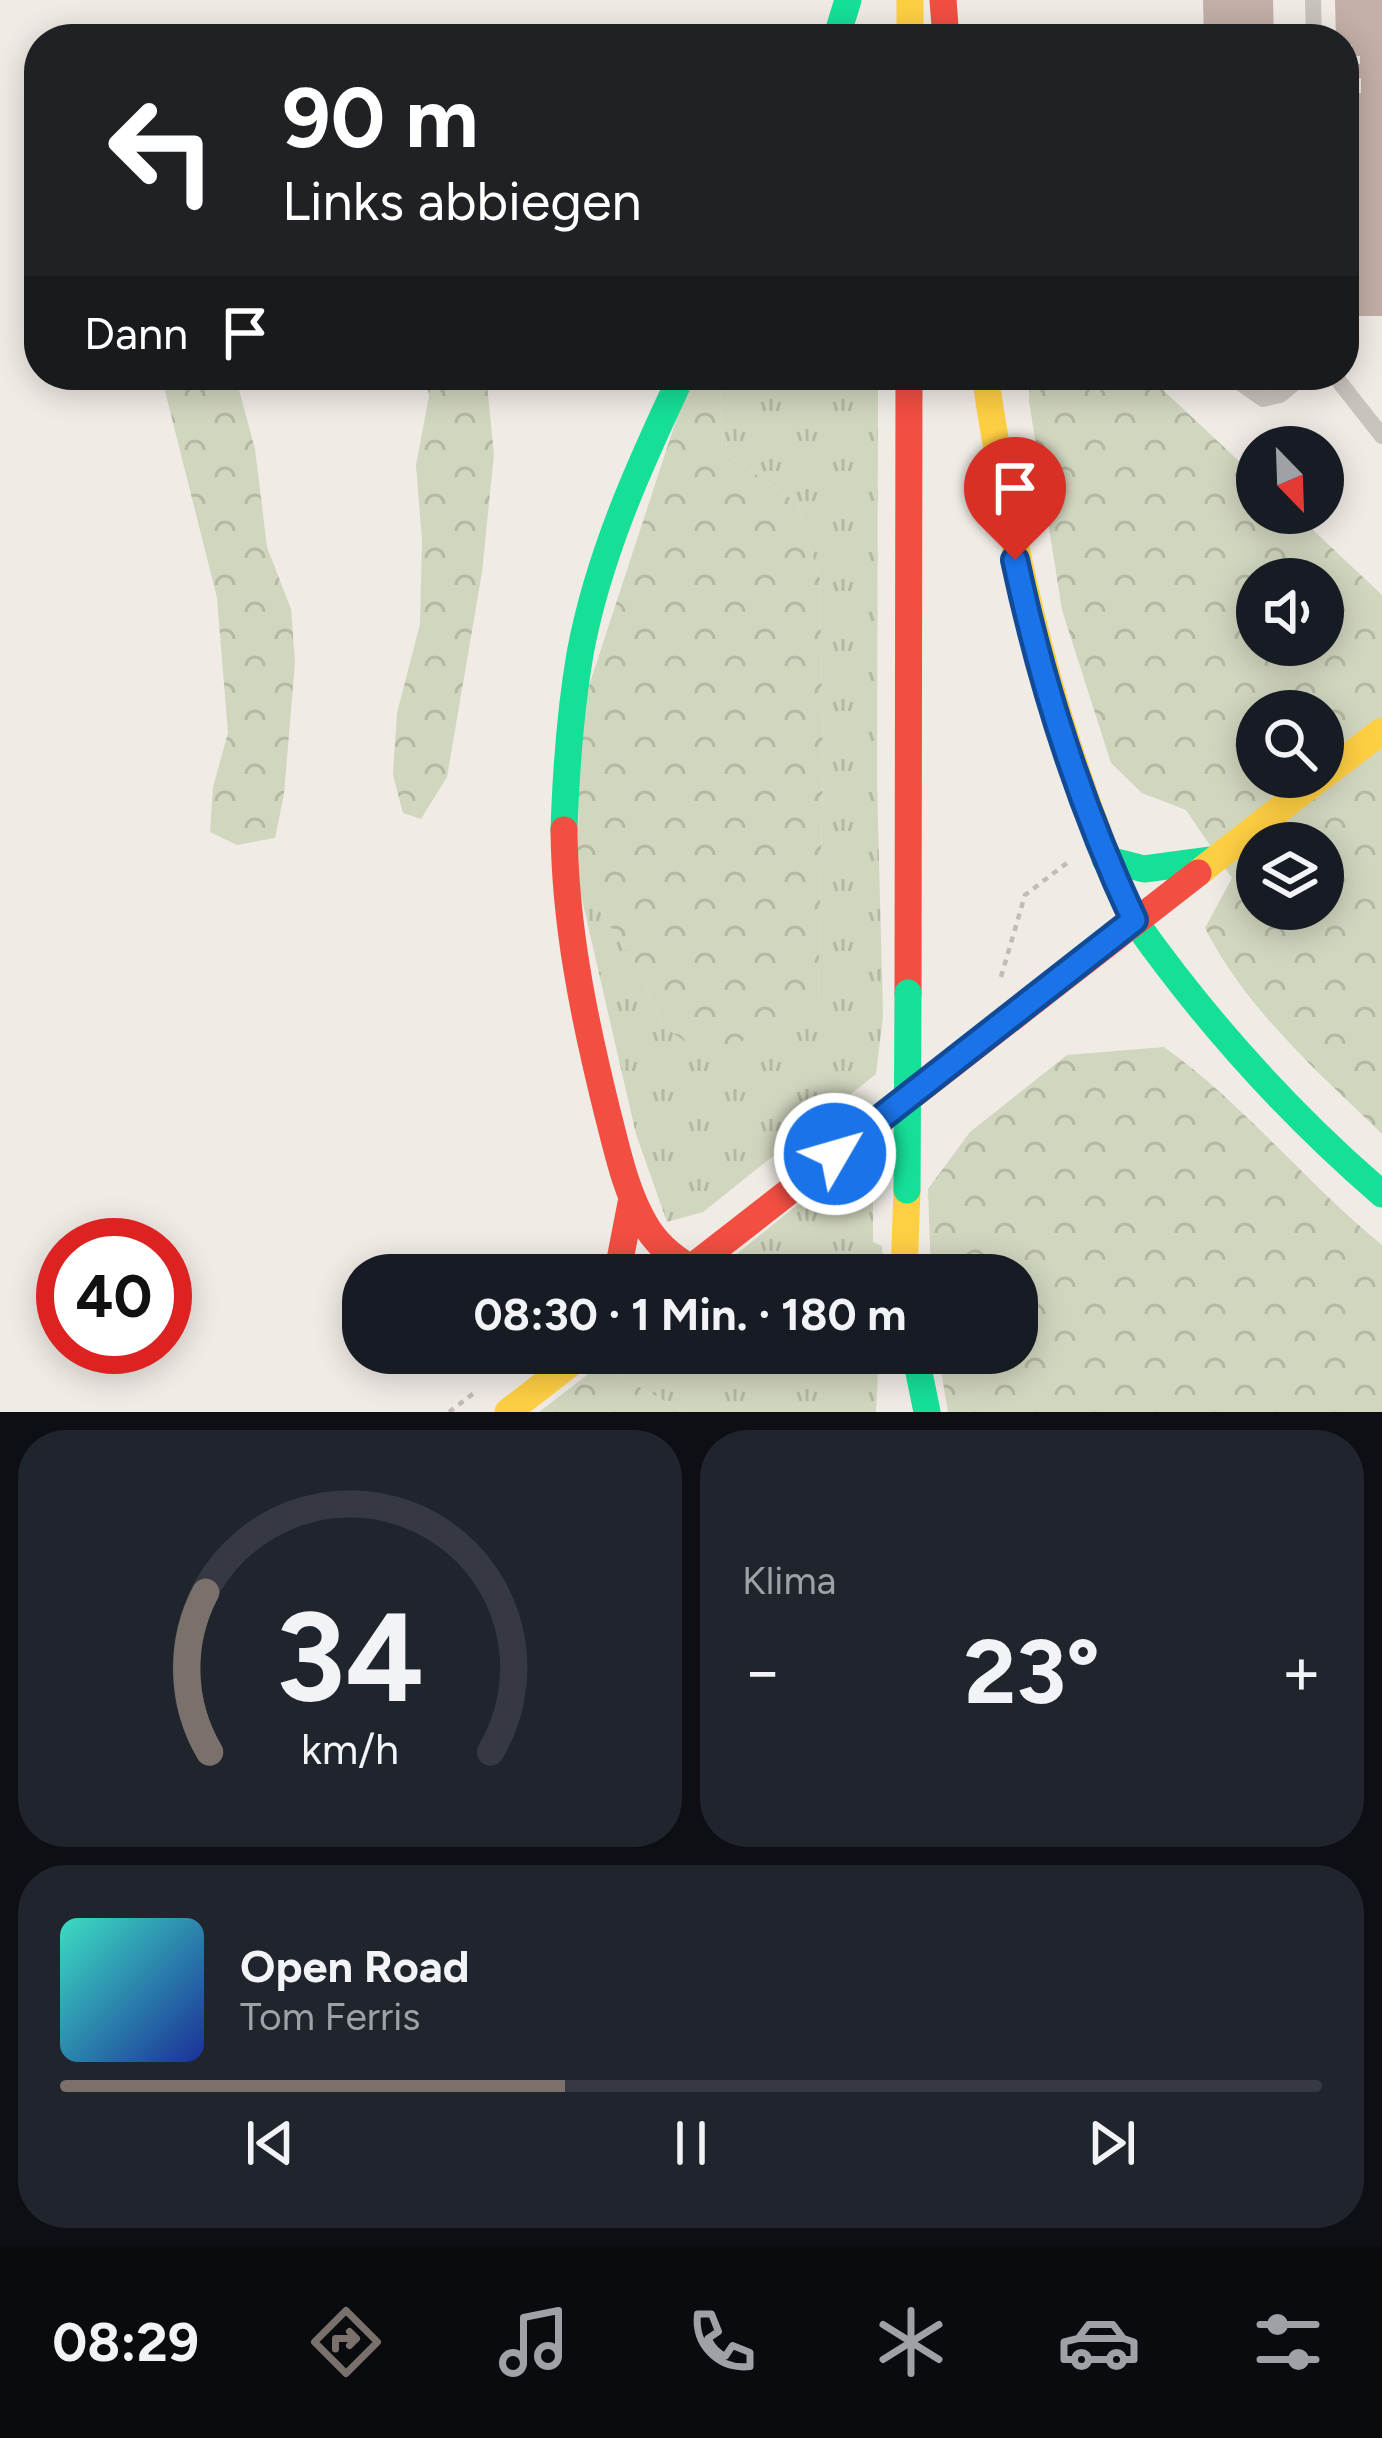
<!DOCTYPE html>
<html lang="de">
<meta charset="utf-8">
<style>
:root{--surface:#171b24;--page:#20242c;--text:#f1f3f6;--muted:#9ea1a6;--line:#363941;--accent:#7a716c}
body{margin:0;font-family:Figtree,sans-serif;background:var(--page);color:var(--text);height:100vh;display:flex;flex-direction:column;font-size:45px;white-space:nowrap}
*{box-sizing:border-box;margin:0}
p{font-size:39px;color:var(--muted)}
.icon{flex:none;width:66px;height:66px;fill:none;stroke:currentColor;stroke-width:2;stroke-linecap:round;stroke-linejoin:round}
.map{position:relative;height:1412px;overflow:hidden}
.panel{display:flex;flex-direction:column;gap:18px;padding:18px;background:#0d0f14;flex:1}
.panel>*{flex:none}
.guide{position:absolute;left:24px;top:24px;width:1335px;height:366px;border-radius:48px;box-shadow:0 6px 30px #0003;background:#202124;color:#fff;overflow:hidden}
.needle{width:78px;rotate:157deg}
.tools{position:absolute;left:1236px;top:426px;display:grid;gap:24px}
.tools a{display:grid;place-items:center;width:108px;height:108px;border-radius:50%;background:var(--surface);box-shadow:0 6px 30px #0003;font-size:60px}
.speed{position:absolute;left:36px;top:1218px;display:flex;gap:24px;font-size:60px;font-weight:700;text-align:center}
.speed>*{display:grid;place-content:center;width:156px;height:156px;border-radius:50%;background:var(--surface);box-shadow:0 6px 30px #0003;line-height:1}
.speed .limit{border:18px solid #d22;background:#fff;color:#111}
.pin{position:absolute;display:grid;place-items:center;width:102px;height:102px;color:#fff;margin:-123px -51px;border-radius:50% 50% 50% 0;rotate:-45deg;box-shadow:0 0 12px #0007}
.pin .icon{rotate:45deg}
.me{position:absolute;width:132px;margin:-66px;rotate:52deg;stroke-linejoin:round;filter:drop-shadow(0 0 9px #0008)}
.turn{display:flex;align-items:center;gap:42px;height:252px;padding:0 60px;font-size:54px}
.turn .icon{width:156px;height:156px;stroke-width:2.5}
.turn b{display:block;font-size:84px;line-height:102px}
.then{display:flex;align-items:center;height:114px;padding:0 60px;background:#0003;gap:24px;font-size:45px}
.big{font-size:90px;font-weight:700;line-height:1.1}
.panel .tile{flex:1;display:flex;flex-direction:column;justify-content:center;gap:18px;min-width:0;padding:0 42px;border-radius:48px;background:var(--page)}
.panel .dial{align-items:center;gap:0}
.dial svg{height:312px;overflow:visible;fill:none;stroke:var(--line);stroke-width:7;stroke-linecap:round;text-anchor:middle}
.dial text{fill:var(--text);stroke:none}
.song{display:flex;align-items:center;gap:36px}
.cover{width:144px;height:144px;border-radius:18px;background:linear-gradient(135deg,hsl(170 70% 55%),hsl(230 70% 35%))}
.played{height:12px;border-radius:6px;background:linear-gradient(90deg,var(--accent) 40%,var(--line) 40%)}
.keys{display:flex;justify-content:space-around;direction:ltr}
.heat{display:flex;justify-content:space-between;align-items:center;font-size:66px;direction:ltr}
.panel .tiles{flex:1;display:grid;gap:18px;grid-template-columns:1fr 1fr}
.tile:last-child{grid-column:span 2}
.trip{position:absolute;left:342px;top:1254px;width:696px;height:120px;border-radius:48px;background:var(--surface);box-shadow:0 6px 30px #0003;font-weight:700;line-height:120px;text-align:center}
.tab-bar{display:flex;height:192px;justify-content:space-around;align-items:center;background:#090b0e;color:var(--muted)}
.tab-bar .icon{width:84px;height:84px}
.tab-bar .on{color:var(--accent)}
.tab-bar b{font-size:54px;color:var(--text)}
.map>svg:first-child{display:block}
</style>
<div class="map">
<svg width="1382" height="1412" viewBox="0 0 1382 1412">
<defs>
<pattern id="grass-tufts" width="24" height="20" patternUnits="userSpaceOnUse" patternTransform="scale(3)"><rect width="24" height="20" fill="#d1d6bf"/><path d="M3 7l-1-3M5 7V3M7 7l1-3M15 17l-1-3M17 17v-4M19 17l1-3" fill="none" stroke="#b4b8a4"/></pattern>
<pattern id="forest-crowns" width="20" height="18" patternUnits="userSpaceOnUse" patternTransform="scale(3)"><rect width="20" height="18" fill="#d1d6bf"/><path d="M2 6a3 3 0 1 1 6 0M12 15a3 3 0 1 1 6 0" fill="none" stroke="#b4b8a4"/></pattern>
</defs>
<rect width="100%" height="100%" fill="#f0ebe5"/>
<!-- grass -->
<path fill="url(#grass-tufts)" d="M720 375H878L877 783 883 1016 876 1074 703 1212 667 1222 636 1134 577 878 636 964 663 1026 818 1006 823 767 820 579 796 502 723 452Z
M873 1143V1242L882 1246 884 1275H711Z
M614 1353H879L876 1412H684L600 1365Z"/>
<!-- forest -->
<path fill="url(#forest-crowns)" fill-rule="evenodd" d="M161 375H235L255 449 267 547 291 609 295 662 284 794 275 838 237 845 210 832 213 787 228 733 217 598Z
M424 375H486L494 454 482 572 447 777 421 819 403 813 393 775 397 713 420 624 422 540 416 465 429 396Z
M691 375H720L723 452 796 502 820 579 823 767 818 1006 706 1056 663 1026 636 964 577 878 581 710Z
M1029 375H1147L1257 478V513H1295L1382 595V1134C1317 1071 1247 1010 1205 928L1232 878 1186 810 1142 793 1111 763 1062 610 1029 401ZM1257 579H1323V645H1257ZM1257 711H1323V777H1257ZM1257 843H1323V909H1257Z
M1164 1047C1244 1104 1306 1183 1382 1245V1412H948L938 1353H1017V1275H931L928 1189 970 1132 1067 1055Z
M600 1365 684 1412H539Z"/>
<!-- building -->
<path fill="#c3afa7" d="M1203 0H1273L1274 39H1204Z
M1335 0H1382V316H1344V103H1353V93H1361V78H1352L1346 70 1352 64H1360V56H1352V45H1344V39H1336Z"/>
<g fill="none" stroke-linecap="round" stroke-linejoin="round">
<!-- path -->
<path stroke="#c2bbb6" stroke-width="4.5" stroke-dasharray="6 6" stroke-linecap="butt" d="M1001 977 1025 895 1067 863
M449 1412 474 1393"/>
<!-- lane -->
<path stroke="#c9c3be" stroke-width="16" d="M1313 0 1314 39
M1229 375 1263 399 1280 395 1304 375
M1334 375 1382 436"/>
<!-- fast -->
<path stroke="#16e098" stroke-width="27" d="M836 39 848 0
M564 830C566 770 570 712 580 654 598 556 640 464 682 375
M1105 859 1144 869 1211 860
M1134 920C1206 1022 1287 1112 1382 1194
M915 1353 927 1412
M577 1358 580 1353"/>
<!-- slow -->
<path stroke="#ffcf43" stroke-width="27" d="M910 0V39
M985 375C1013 564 1056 744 1134 920
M1323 776 1382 731
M1198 873 1321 777
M904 1275 907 1190
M508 1412 584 1353"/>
<!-- jam -->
<path stroke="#f24e42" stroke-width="27" d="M943 0 946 39
M564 830C565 926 584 1018 607 1111 617 1149 625 1190 645 1224 656 1244 672 1257 691 1268
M908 993 909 375
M617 1275 632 1198
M682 1275 1198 873"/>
<!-- fast-bridge -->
<path stroke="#16e098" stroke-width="27" d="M907 1190 908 993"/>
</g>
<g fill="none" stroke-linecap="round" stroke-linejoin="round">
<defs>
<path id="route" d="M835 1154 1134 920C1079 803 1042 686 1015 560"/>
</defs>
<!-- route casing -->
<use href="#route" stroke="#114b97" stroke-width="30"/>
<!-- route -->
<use href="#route" stroke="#1a73e8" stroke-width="21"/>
</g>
</svg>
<div class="tools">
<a><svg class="needle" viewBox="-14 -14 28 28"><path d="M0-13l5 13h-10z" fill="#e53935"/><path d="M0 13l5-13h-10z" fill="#9ea1a6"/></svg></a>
<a><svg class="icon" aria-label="sound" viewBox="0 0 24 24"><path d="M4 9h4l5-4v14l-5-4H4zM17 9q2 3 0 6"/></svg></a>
<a><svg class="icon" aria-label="search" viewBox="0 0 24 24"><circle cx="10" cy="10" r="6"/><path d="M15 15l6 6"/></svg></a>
<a><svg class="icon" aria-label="layers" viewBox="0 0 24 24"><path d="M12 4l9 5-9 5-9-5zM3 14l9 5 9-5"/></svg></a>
</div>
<div class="speed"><div class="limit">40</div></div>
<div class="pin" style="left:1015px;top:560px;background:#d93025"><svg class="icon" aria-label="arrive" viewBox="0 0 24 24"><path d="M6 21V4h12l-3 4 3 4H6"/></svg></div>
<svg class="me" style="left:835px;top:1154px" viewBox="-20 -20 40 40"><circle r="17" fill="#1a73e8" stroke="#fff" stroke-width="3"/><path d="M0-11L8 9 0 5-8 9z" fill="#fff"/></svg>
<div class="trip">08:30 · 1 Min. · 180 m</div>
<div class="guide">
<div class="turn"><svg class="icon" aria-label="left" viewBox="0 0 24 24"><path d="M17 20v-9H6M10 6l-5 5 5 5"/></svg><div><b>90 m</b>Links abbiegen</div></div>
<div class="then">Dann<svg class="icon" aria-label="arrive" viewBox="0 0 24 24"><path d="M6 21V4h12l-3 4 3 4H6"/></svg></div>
</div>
</div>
<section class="panel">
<div class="tiles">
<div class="tile dial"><svg viewBox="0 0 100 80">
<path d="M14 69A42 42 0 1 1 86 69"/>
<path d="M14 69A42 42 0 0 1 13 28" stroke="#7a716c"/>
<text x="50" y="56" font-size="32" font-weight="700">34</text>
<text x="50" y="72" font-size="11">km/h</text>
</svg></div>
<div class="tile"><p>Klima</p>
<div class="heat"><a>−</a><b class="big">23°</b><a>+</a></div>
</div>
<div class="tile">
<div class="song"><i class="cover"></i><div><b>Open Road</b><p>Tom Ferris</p></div></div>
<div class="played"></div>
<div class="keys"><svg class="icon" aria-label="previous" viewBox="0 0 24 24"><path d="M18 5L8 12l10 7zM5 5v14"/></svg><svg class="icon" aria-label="pause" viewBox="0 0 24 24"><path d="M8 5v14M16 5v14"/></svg><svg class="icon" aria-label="next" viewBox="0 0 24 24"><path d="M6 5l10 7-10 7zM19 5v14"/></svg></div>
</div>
</div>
</section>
<nav class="tab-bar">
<b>08:29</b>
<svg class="icon on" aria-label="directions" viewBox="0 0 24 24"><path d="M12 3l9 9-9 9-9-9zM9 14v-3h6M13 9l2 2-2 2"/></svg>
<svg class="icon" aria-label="music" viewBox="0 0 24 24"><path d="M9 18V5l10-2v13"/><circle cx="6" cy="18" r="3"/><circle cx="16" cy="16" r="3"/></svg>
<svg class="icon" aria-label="phone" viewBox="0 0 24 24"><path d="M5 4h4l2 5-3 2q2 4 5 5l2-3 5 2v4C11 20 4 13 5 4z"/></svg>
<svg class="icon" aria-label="climate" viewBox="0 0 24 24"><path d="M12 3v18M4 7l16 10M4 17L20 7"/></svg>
<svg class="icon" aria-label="car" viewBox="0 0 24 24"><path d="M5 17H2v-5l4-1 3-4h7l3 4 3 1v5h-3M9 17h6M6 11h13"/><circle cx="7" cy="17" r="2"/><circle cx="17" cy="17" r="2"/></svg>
<svg class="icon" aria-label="filters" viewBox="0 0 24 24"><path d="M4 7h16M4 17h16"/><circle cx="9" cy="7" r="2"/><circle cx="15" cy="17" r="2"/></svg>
</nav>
